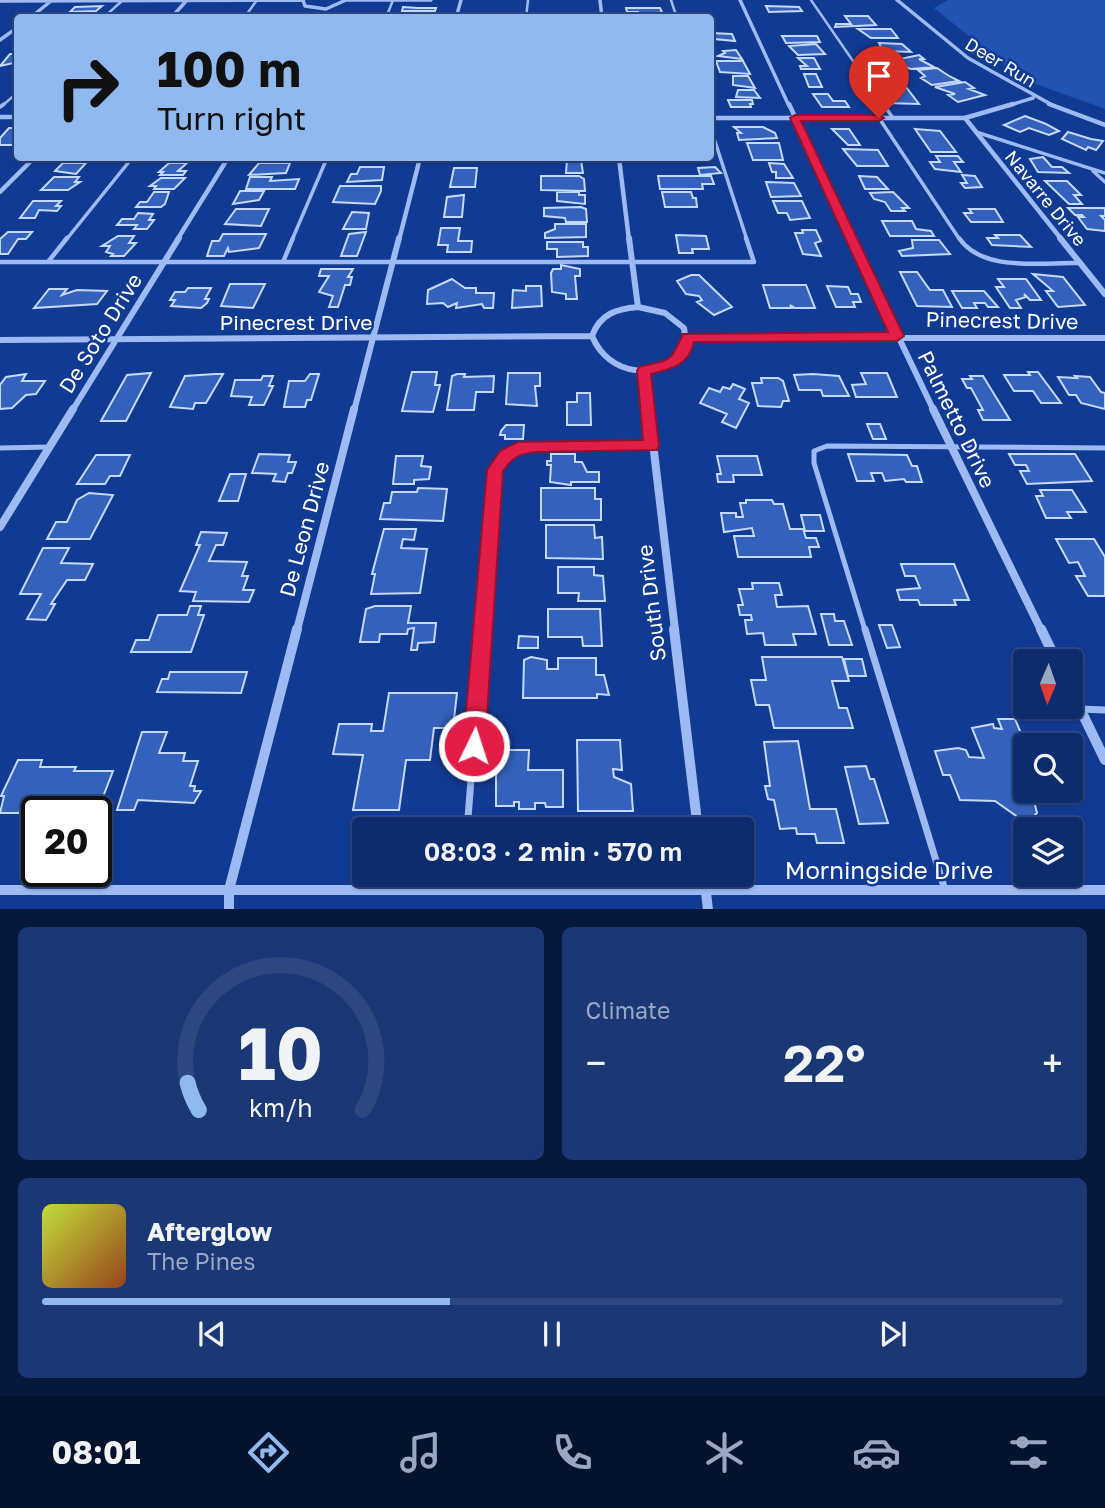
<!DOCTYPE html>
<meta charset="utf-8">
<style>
:root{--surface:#0d2c6e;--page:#1b3876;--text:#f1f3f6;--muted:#9aa7c2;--line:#2d4881;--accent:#90b9f0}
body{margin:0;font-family:"Golos Text",sans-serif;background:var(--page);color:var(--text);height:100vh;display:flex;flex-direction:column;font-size:26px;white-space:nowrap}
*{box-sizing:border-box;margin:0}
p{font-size:23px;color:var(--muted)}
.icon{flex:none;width:38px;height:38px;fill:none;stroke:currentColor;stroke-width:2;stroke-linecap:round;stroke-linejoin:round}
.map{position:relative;height:909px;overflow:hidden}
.panel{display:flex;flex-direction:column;gap:18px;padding:18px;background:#07183c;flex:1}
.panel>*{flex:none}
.banner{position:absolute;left:14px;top:14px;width:700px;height:147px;border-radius:7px;box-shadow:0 2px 5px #0004,0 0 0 2px var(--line);background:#90b9f0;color:#111;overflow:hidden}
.needle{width:46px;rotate:182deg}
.controls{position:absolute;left:1013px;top:649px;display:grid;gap:14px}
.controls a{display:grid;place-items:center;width:70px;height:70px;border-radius:7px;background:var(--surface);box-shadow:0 2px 5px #0004,0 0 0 2px var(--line);font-size:35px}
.speed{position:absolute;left:21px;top:796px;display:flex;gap:14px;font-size:35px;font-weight:700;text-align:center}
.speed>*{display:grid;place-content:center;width:91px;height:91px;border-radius:50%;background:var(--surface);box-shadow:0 2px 5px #0004,0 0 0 2px var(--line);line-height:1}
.speed .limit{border:4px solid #111;border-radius:10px;background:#fff;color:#111}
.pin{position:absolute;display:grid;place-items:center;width:60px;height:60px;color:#fff;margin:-72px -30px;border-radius:50% 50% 50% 0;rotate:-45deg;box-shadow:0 0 7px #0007}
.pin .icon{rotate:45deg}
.me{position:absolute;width:77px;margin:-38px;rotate:4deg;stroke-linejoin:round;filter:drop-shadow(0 0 5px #0008)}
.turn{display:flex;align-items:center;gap:24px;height:147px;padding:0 28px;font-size:32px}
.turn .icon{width:91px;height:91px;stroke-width:2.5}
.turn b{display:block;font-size:49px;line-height:60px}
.big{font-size:52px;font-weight:600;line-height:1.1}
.panel .card{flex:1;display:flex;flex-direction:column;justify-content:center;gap:10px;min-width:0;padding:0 24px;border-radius:10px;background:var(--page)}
.panel .dial{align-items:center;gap:0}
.dial svg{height:182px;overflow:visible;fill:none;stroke:var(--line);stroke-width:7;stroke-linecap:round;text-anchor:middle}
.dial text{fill:var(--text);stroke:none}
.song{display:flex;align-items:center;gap:21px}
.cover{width:84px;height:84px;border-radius:10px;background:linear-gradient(135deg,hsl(70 70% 55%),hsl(20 70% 35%))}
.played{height:7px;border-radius:4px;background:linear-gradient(90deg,var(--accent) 40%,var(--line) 40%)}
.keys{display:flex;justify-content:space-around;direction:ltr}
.heat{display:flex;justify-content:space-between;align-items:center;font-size:38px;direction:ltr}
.panel .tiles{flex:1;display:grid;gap:18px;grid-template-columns:1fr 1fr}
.card:last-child{grid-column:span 2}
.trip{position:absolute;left:352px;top:817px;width:402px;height:70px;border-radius:7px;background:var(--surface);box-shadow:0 2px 5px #0004,0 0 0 2px var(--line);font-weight:600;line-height:70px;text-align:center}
.menu{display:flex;height:112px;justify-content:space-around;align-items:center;background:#05122c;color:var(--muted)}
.menu .icon{width:49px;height:49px}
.menu .active{color:var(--accent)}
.menu b{font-size:32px;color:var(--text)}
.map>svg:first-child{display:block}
</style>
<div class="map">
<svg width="1105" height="910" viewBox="0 0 1105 910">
<rect width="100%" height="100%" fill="#113b93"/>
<!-- green -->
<path fill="#2253b3" d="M948 0H1105V109L1022 79 934 8Z"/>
<!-- building -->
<path fill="#3461bb" stroke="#c5d8fd" stroke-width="2" d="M102 6 96 11 70 12 75 7Z
M766 6 799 7 802 11 769 12Z
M403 7 418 8H436L435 11H402Z
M626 8H660L662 12 639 17 638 12H627Z
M58 13H69L65 17 91 13 86 18H56L61 16H55Z
M845 16H868L876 25 835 27 836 24H851Z
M858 29H891L898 38H871Z
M711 33 732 34 735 41 714 39Z
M782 36H817L820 42 786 43Z
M879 43 902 44 911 52 883 51Z
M816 44 825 54 798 55 789 46Z
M736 50 742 59 718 56 725 53 723 51Z
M10 54H18V62L0 66Z
M919 55 924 59H919L934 67 911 69 890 61Z
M798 58H814L820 69H801L800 66H807Z
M716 61H743L750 74 720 72Z
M937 68 949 76 959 81 932 85 921 78 925 76 918 70Z
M804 74H816L822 87H809Z
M733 76H748L755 88 733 85Z
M965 82 974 88 969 89 985 95 958 102 948 95 955 94 935 87Z
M875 87 898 91 895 87H906L919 104 886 103Z
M738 90H754L760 98 736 97Z
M813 94H828L833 101H845L849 107H822Z
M728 100H752L753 104H750L751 107H731Z
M1025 116 1046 124 1059 131 1049 135 1029 128 1020 132 1004 125Z
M734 127H763L775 133 777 138 739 140 737 133H741Z
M9 128H18V142L14 145H0V138Z
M832 129H849L860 145H848Z
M915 129 940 131 956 152H931Z
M1068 132 1091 139 1103 141 1096 150 1088 147 1086 150 1062 139Z
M747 143H779L783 160H753Z
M843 149 878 150 888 166H857Z
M936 156H958L963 162H954L961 172 935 169 930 162H940Z
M1043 157 1052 167H1062L1069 173 1038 172 1030 159Z
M567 160H581L583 173H566Z
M63 163H86L76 174 55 171Z
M169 163H187L178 171H186L183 175H160L163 172H159Z
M259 163H290L286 173 249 175Z
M769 163 784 164 793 178H776V172H772Z
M360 167H384L382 180 347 182 351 174H357Z
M715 167 721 173 700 175 698 168Z
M454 168H477L475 187H450Z
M962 175 975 176 982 187 965 188 961 183H967Z
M541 176H579L584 179 585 191 541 190Z
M658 176H711L714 184H702L703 189H660Z
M859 176 877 177 888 189H865Z
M54 177H79L75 182H80L68 190H41Z
M250 177H272L270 181 299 179 295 189H246Z
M161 178H185L174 189H154L156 186H150Z
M1045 181H1067L1081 195H1074L1082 204H1069Z
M766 182 794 183 801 196 771 197Z
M340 186H381V191L375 204 333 202Z
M240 191H264L259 200 233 204Z
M154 192H169L165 204 161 207H136L140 202H147Z
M557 192H579V195H585V204L557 201Z
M662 192H691L693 198H696L697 207H665Z
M893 192 909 208H902L905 211H891L885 202 874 199 870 193Z
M464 195 462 217H444L447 197Z
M33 201H61L56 206H61L57 211 39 210 35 218H20Z
M773 201H802L810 218 790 220 787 213H778Z
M581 207 586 209 587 222H566L565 218 544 216V208Z
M1068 208H1105V216H1101L1105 220V231L1087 229 1078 217H1084L1082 215H1075Z
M236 209H269L261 226 225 224Z
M969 209H995L1003 222H971L964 213H972Z
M352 212 369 213 366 229H343Z
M138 213 153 214 149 220H154L147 229H134L137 225H117L122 219H134Z
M882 221H912L916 229 931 231 934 236H890Z
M555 224H586V237L545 238V233L555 229Z
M441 228H460L458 241H472L471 252H447L448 245H438Z
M802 230H816L821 241 815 243 821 256 803 254 795 233H803Z
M8 232H32L26 239H18L8 254H0V239Z
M366 232 357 256H341L349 234Z
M223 234H266L259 248 229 252 228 248 224 256H207L212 241H219Z
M676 235 706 236 709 249H692L693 253H679Z
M995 235H1020L1031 247 992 245 987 238H998Z
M118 236H134L129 243H136L124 256H111L113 254 106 252 110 246H102Z
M912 240H939L950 254 902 256 899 251 913 248Z
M547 242H583V247H588V256L557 257V249H547Z
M561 265 580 269V276H575L577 299H566V294L552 292 551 273 553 269H561Z
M321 269H353L348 277H352L350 285H345L338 307H329L333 296 319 292 329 276H319Z
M900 272H917L930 290H943L952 307 917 306Z
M1033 274 1063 277 1085 305 1058 307 1046 291H1053Z
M691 275H699L732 307 714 315 697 302 702 300 699 296 686 294 677 281Z
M452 279 465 288H476V293H494L493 308H484L482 304 456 308 457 303 448 307 443 303 427 304 428 290Z
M998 279H1026L1041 300H1030L1024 294 1026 297 1016 300 1021 308H1010L996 287H1004Z
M230 284H265L253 308 221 306Z
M763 285H806L815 308H795L790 305 792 308H770Z
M526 286H541L542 306 512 308 513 290 526 291Z
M827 286 848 287 851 294H858L861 302H853L855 307H836Z
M188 288H211L205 299H209L207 303 201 308 171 306 175 300H170L175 292H185Z
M49 289H67L62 295 77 290 107 291 97 304 34 308Z
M952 291H984L998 307H988L985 303H974L977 308H962Z
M412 372H437L435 385H440L433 412 402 411Z
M1028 372H1038L1061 403H1041L1033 391H1014L1004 375H1030Z
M151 373 126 421H101L127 375Z
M508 373H540V386H535L537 406 506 404Z
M861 373H887L897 397H856L852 385 866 384Z
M26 374 22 381H45L36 394 26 395 12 408 0 409V385L6 377Z
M215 374H223L206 403H195L193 409 170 407 185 376Z
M310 374H319L311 400H307L305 407H284L289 381H305Z
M457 374H465L464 377 494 376 493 392H476L474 410H447L452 376Z
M813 374 839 376 849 396H823L821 390H799L794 375Z
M263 376H273L269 386H273L264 405H249L252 397 231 396 235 380H261Z
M970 376H983L1010 420H983L978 410H983L971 388H967L962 379H972Z
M1075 376 1090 377 1101 392 1105 393V409L1081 403 1076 395H1069L1058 377 1077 378Z
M761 378H778L783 381 789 401H783L781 407 758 406 752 383H762Z
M733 384 745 389 739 399 749 403 736 428 722 422 727 414 700 403 709 388 720 392 723 387 730 389Z
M577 393H590L591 425H567V402H577Z
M867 424H880L886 439H873Z
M506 425H524L523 439H505V435H500L501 431Z
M259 454 290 455 288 462H296L292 473H288L285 482 273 481 276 474 252 473Z
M551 454H575V462H582L587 472H599V482H571V485L550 482 551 465H547V461H551Z
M848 454 907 455 912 466H917L922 482H906L904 479 885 481 882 473H871L874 481H857Z
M1009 454H1075L1092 481 1027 484 1020 471H1029L1026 465H1015Z
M96 455H130L120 476H110L105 484H77Z
M396 456H423L421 466 431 467 429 479 414 480V484H393Z
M717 456H757L762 475H733L734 482H718L717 474H721Z
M230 474H246L238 501H219Z
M418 488 447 489 443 521 380 519 384 503H390L392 492H417Z
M541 488H595V499H601V520H541Z
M1040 490H1072L1086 512H1067L1071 518H1046L1036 496H1043Z
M89 493 113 495 90 539H47L56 522H67L77 500Z
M746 500H772L774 504H783L790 529H803L806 538H816L819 547H809L811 557H738L734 536H754L752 528 724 532 721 513H736V517H743L740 503H746Z
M801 515H820L824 531H805Z
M546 525H594L595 538 602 537 603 559 546 558Z
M384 529H416L414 540 403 539 401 548 427 549 420 593 371 594 375 574H372Z
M201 532 227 533 223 545H216L209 561 247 562 242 576H248L243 590H254L249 602 193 601 196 592 180 591 200 545H196Z
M1056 539H1094L1105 557V596H1088L1076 576H1085L1078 562 1069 563Z
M43 548H69L61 563 93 564 85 580H67L51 604H55L46 620 27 619 41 594H20Z
M901 564H954L969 600H954L956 605H920L918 600H900L897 590 920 588 915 576H905Z
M558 567H594V575L603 576 605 601H578L579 593H558Z
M752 583H779L782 595H775L777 607 808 606 816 634H793L796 645H765L763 633 747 634 745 620H752L751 615H740L738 605H743L739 589H753Z
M190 606H201L198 615H204L191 652H131L136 640H149L158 615H187Z
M375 606H411L408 623H436L434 642 418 643 417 650H411L414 628 408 629 407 634H380L379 642H360L366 609Z
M548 609H600L602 646H583L582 637H548Z
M821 614H834L835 621H844L852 645H829Z
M879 625H892L900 647 887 648Z
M519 636 538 637V648H518Z
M531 657 547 660V669H558V658H596V675H604L609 695 597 694V698H523L524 660Z
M762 657H842L849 681H832L839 708H847L853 728H774L769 705H756L751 680H766Z
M844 659H862L866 676H848Z
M170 672H247L241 693 157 692 162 679H168Z
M389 693H457L453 728H434L430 760H406L399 810H353L363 755 333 754 339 724H372L371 731H383Z
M998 719H1015L1025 743 1030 746H1026V791H1049L1053 801H1034L1037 813 1033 817 1019 818 995 801 960 800 950 775H943L935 751 958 748 966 750 969 757 984 758 972 728 993 724 994 728 1002 729Z
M142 732H167L159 753H185L183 761H198L190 786H195L194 791H201L194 803 138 800 134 810H117Z
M577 740H620L622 770 613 769 614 777 631 784 633 811H578Z
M798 741 810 809H836L844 843H817L815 834H797L796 828 780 829 774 800 768 799 765 786H770L764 742Z
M496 750H529L528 770H563V807H546L545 803H535V809H519V802H514V806H496Z
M18 760H42L40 767H76L74 771H113L101 802 22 806 19 813H0L4 796H1Z
M866 766 870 779H874L888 823 859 824 845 767Z"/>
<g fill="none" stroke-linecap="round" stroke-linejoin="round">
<!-- lane-far4 -->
<path stroke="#9ebaf3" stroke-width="2.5" d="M671 0 677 18
M811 0 884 106
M103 18 123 0
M244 18 257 0
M386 18 393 0
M526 18 528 0
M2 106 18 92"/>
<!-- lane-far3 -->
<path stroke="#9ebaf3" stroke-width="3.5" d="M883 104 893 118
M0 107 4 104
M879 118 960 240
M710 126 747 240
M976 132 1105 173
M1093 171 1105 182
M66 240 132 158
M292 240 327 158"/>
<!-- lane-far2 -->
<path stroke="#9ebaf3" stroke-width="4.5" d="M959 238C983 273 1042 262 1080 263
M0 262H754L746 238
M48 262 67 238
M283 262 293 238"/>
<!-- lane-far1 -->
<path stroke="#9ebaf3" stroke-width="5" d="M0 448 50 447
M483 630 495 470 506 455 518 448 652 446
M865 630 814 463V451L827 446 1105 448"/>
<!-- lane -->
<path stroke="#9ebaf3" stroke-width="7" d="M865 629 945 890
M1080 709 1105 710
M467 830 483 629
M463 890 464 875"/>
<!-- street-far4 -->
<path stroke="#9ebaf3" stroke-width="3.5" d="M303 0 305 6 326 9 346 0
M346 0H431
M600 0 602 18
M740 0 789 106
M897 0 968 58 1054 106
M0 1 303 0
M30 18 51 1
M171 18 187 0
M456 18 461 0
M0 40 18 27
M1007 106 1033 98"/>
<!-- street-far3 -->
<path stroke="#9ebaf3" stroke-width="4.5" d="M789 104 852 240
M1049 104 1105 125
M0 117H18
M710 118H965L1013 104
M965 118 1062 240
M619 158 629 240
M0 192 34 158
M177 240 228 158
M399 240 420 158"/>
<!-- street-far2 -->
<path stroke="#9ebaf3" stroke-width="6" d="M629 238 638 307
M851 238 934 411
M1060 238 1105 294
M638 307 665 313 684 328 687 348C659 382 609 377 592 336 600 314 616 309 638 307Z
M688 338H1105
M0 340 592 336
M644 371 649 411
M72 411 179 238
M354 411 399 238"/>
<!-- street-far1 -->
<path stroke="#9ebaf3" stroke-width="8" d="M649 409 675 630
M933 409 1041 630
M0 527 73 409
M297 630 354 409"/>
<!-- street -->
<path stroke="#9ebaf3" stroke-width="10" d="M674 629 698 830
M1041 629 1057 662
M1071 690 1105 760
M704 875 708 910
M0 890H1105
M229 910V890L297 629"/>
</g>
<!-- route -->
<path fill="#e11d48" stroke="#92132f" stroke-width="2" d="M795 115H879L884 118 879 121H801L904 336 897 341 694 342C689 365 672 369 651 374L659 446 657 450 536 452C519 454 513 457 503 471L485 746 482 754 474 757 466 754 463 746 487 470 500 451 518 442 643 440 637 371 639 367C670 359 669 365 683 334L888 332 790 118Z"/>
<g text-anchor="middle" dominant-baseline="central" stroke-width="5" stroke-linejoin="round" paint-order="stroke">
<!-- far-street labels -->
<g font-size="18" fill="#fff" stroke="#113b93">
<text transform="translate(1001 62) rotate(31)">Deer Run</text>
<text transform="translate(1046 198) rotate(51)">Navarre Drive</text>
</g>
<!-- street labels -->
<g font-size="21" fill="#fff" stroke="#113b93">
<text transform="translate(1002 320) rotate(1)">Pinecrest Drive</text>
<text x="296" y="322">Pinecrest Drive</text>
<text transform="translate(100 333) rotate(-58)">De Soto Drive</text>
<text transform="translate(957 419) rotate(64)">Palmetto Drive</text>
<text transform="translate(304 529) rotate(-75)">De Leon Drive</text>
<text transform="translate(651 603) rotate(-97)">South Drive</text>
</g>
<!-- near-street labels -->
<g font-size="24" fill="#fff" stroke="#113b93">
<text x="889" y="869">Morningside Drive</text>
</g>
</g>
</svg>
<div class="controls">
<a><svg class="needle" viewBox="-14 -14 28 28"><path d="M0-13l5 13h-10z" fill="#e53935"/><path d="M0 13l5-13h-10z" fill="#9aa7c2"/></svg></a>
<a><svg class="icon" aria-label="search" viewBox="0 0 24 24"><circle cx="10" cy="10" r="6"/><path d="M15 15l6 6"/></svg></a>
<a><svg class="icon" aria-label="layers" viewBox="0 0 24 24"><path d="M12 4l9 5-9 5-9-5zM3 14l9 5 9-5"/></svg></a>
</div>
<div class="speed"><div class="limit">20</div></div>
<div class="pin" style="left:879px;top:118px;background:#d93025"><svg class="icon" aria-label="arrive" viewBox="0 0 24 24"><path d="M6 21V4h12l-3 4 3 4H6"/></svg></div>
<svg class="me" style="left:474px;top:746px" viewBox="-20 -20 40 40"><circle r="17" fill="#e11d48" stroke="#fff" stroke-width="3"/><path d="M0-11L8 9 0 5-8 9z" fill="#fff"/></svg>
<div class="trip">08:03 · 2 min · 570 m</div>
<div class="banner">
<div class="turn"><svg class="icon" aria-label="right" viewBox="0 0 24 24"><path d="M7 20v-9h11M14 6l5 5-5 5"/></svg><div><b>100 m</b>Turn right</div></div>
</div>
</div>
<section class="panel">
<div class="tiles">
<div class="card dial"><svg viewBox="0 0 100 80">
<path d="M14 69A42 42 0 1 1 86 69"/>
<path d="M14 69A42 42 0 0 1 9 57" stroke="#90b9f0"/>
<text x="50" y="56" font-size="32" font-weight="700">10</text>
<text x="50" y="72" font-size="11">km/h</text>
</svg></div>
<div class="card"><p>Climate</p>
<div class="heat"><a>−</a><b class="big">22°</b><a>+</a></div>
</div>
<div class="card">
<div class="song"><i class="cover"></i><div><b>Afterglow</b><p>The Pines</p></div></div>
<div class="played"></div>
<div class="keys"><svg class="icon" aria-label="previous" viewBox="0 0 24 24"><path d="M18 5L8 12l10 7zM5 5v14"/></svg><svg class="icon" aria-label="pause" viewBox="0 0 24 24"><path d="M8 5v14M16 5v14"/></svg><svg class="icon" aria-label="next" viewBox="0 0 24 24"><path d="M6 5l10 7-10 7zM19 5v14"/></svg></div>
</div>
</div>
</section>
<nav class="menu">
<b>08:01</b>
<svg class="icon active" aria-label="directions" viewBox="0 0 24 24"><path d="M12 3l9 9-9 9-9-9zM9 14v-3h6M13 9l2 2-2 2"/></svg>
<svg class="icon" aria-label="music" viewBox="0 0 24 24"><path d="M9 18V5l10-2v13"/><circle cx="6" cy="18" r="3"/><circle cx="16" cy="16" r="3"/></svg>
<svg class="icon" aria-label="phone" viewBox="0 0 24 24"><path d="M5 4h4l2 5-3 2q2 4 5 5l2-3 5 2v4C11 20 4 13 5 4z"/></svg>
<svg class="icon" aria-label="climate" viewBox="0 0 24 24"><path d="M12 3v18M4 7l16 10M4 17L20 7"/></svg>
<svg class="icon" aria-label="car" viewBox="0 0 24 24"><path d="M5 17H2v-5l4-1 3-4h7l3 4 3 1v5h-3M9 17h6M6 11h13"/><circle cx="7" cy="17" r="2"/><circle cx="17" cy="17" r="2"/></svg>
<svg class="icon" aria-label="filters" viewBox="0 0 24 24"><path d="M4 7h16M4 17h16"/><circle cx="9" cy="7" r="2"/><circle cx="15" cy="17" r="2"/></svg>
</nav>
